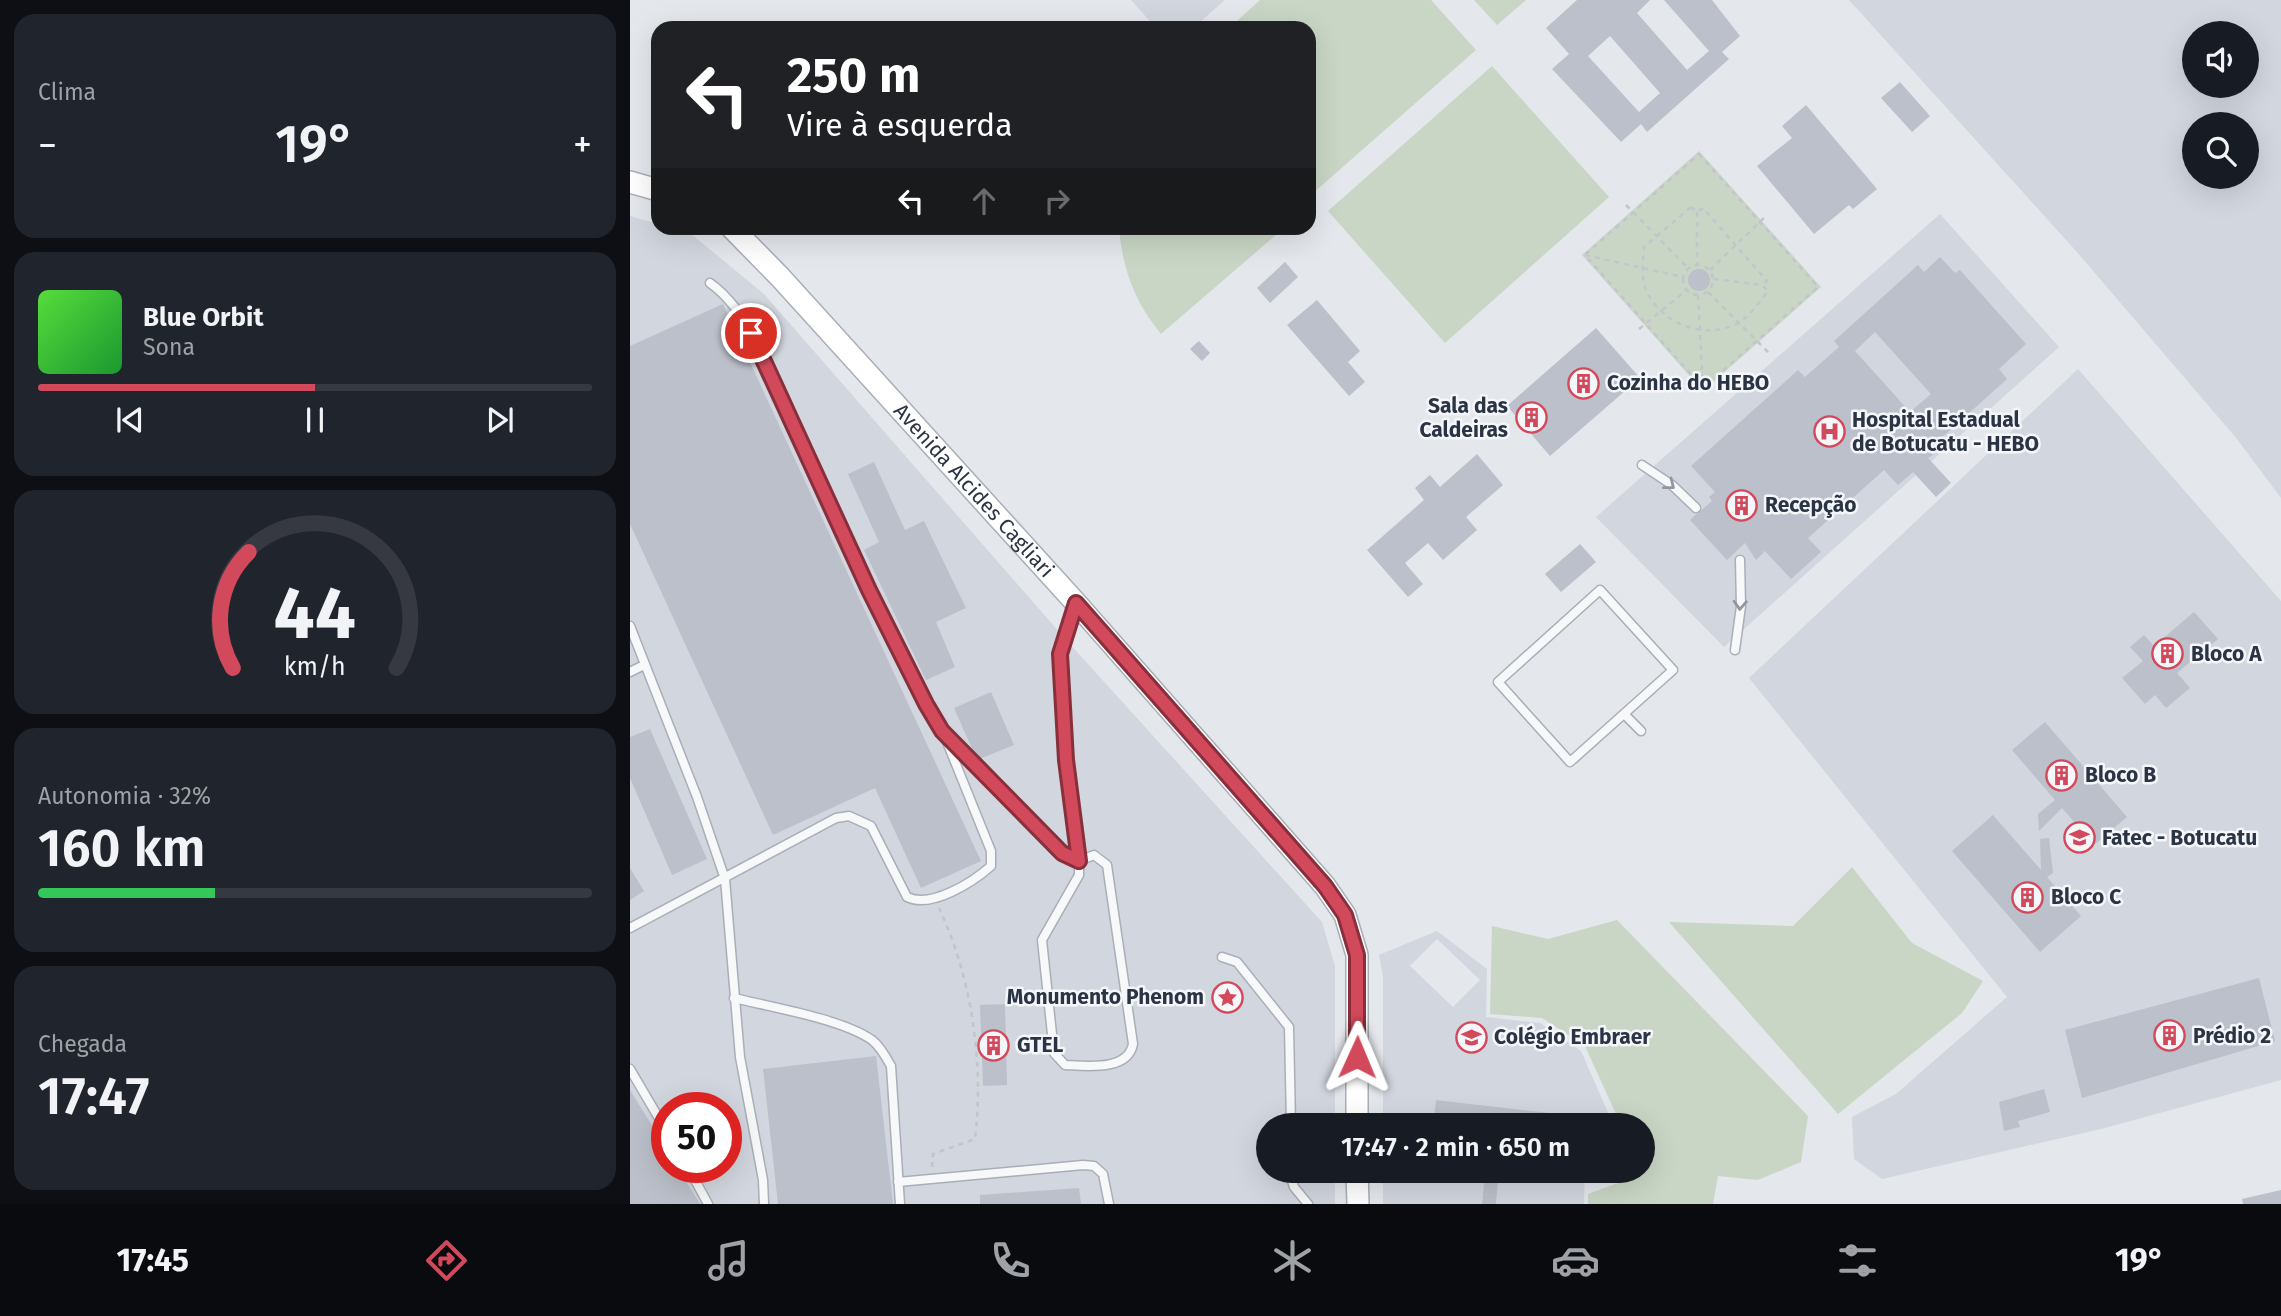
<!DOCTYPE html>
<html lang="pt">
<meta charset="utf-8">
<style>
:root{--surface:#171b24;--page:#20242c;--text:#f1f3f6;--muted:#9ea1a6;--line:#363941;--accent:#d1495b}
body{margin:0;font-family:"Fira Sans",sans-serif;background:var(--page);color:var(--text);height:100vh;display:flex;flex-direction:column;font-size:26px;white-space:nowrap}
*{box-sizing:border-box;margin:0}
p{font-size:23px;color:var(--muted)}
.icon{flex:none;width:38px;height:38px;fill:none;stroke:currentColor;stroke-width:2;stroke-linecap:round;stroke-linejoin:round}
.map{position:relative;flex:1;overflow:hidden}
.sheet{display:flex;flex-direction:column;gap:14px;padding:14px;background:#0d0f14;width:630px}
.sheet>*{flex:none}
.guide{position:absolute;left:21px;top:21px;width:665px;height:214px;border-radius:21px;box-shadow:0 7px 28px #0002;background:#202124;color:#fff;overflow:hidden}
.tools{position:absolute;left:1552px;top:21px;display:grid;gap:14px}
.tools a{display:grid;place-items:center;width:77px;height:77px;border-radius:50%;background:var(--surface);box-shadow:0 7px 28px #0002;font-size:35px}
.speed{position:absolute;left:21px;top:1092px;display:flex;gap:14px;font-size:35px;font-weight:700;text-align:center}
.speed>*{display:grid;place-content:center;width:91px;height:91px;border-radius:50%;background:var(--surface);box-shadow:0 7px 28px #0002;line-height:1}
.speed .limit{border:10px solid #d22;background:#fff;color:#111}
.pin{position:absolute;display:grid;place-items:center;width:60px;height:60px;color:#fff;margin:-30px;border:4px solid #fff;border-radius:50%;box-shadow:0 2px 7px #0007}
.me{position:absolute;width:77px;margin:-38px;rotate:1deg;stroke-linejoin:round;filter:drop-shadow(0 0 5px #0008)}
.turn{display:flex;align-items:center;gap:24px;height:147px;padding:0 21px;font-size:32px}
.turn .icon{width:91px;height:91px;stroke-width:2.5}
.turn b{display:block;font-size:49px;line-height:60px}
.lanes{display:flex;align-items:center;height:66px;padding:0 21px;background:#0003;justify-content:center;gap:35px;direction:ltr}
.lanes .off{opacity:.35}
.big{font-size:52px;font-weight:600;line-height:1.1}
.sheet .card{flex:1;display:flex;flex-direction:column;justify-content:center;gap:10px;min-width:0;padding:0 24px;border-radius:21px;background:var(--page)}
.sheet .dial{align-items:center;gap:0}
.dial svg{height:182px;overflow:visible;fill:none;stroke:var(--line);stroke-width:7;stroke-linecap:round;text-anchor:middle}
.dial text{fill:var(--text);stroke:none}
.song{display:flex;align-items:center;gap:21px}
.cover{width:84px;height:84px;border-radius:10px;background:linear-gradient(135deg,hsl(110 70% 55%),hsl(130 70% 35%))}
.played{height:7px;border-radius:4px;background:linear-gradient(90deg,var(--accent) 50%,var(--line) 50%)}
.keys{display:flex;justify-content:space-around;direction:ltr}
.heat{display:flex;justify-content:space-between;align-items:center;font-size:38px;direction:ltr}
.charge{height:10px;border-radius:5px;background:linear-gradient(90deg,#34c759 32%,var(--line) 0)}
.trip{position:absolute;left:626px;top:1113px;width:399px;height:70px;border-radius:35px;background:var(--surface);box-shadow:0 7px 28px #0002;font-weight:600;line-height:70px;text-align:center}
.tab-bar{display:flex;height:112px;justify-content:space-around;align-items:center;background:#090b0e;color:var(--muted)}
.tab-bar .icon{width:49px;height:49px}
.tab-bar .active{color:var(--accent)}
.tab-bar b{font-size:32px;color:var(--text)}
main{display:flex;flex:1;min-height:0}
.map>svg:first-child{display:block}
</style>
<main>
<section class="sheet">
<div class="card"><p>Clima</p>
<div class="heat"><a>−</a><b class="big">19°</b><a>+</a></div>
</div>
<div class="card">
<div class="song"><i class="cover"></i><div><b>Blue Orbit</b><p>Sona</p></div></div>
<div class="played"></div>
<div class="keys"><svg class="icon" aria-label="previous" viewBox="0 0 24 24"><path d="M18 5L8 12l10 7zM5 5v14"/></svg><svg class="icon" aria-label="pause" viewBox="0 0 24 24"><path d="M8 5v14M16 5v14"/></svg><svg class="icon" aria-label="next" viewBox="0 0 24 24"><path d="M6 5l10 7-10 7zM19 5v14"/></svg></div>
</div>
<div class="card dial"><svg viewBox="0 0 100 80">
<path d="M14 69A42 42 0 1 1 86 69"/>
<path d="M14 69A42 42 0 0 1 21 18" stroke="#d1495b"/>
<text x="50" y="56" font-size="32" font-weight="700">44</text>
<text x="50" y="72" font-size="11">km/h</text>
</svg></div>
<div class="card"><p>Autonomia · 32%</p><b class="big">160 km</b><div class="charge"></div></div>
<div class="card"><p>Chegada</p><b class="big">17:47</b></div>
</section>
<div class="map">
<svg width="1651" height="1204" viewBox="0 0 1651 1204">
<rect width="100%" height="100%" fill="#e4e7ec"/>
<!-- built -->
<path fill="#d2d6de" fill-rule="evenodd" d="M501 0H595L563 28H526Z
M1219 0H1651V498L1607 439 1446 251ZM1617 33V86H1564V33ZM1564 124H1617V177H1564Z
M1310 214 1429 347 1094 647 966 517Z
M0 216 28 224V228L60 233 134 294 437 641 692 922 705 966V1125H639V1171H705V1204H0ZM37 1108H96V1167H37Z
M1448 369 1651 601V1080L1471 1129 1252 1179 1224 1159 1222 1117 1266 1094 1377 997 1119 678Z
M807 931 857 969 856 1017 910 1023 951 1051 979 1115 975 1125H936L937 1115 806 1100 803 1125H753V977L749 955ZM807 939 850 980 823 1007 780 966Z
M753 1171H855L852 1204H753Z
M869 1171 929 1177 930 1171H955L954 1204H866Z"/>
<!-- green -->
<path fill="#c9d6c5" d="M630 0H801L846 50 682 194 679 191V28H599Z
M844 0H896L867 25Z
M862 66 979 197 815 343 698 211Z
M1069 151 1191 287 1073 391 952 255Z
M489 228H654L531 334C504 301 493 270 489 228Z
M1222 867 1282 943 1353 981 1332 1013 1208 1114 1039 922 1163 926Z
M987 920 1178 1116 1171 1162 1128 1180 1088 1176 1083 1204H958V1194L1013 1174V1125H991L955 1046 912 1018 860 1014 862 926 918 939Z"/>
<!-- building -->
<path fill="#bbc0ca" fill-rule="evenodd" d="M947 0H1020L1007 13 1057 70 1079 51 1034 0H1082L1110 36 1092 52 1099 59 1017 132 1011 124 991 142 922 69 939 54 916 28ZM980 36 1030 93 1009 112 958 56Z
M1270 82 1300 116 1282 132 1251 98Z
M1176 105 1247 189 1223 209 1219 205 1184 234 1127 166 1162 138 1152 126Z
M1310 257 1325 273 1330 270 1396 344 1369 369 1377 379 1298 450 1303 455 1298 458 1321 483 1306 497 1283 472 1268 485 1254 470 1178 538 1191 552 1161 579 1135 551 1126 560 1115 543 1097 560 1060 520 1082 501 1079 497 1085 492 1061 466 1168 370 1175 377 1209 347 1204 341 1288 265 1294 272ZM1245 332 1301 394 1280 412 1225 351Z
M655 262 668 277 640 303 627 288Z
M1058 280a11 11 0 1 1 22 0a11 11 0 1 1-22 0Z
M687 300 730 351 718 362 735 382 719 396 657 325Z
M93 304 351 861 291 888 245 788 143 835 0 524V346Z
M966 328 1010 378 920 456 877 406Z
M569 341 580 353 572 361 560 349Z
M847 454 873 485 836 517 847 530 813 560 798 543 775 563 793 584 778 597 737 550 794 500 785 488 800 475 810 487Z
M244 462 275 530 294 521 336 608 306 622 325 667 296 680 234 550 249 542 218 474Z
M950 544 966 562 931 592 915 574Z
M1564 612 1588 639 1547 673 1560 688 1536 708 1525 695 1515 704 1492 678 1513 661 1500 647 1514 635 1524 646Z
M361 692 384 745 347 760 324 708Z
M1415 722 1497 817 1464 845 1432 808 1409 831 1408 814 1425 800 1382 750Z
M20 729 77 859 42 875 0 778V737Z
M1363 815 1411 870 1410 839 1419 838 1423 873 1417 877 1451 916 1410 952 1322 851Z
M0 868 14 891 0 900Z
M1629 978 1645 1041 1452 1098 1435 1030Z
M375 1004 377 1085 353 1086 350 1005Z
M246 1056 263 1204H148L133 1069Z
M1414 1089 1420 1112 1388 1121 1390 1127 1374 1131 1369 1102Z
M0 1090 37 1150V1167H47L70 1204H0Z
M806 1100 956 1117 955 1125H803Z
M855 1171H869L866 1204H852Z
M449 1188 451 1204H350V1195Z
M1651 1190V1204H1613L1612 1199Z"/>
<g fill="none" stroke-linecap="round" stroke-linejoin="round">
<defs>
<path id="service" d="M80 283C127 316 159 411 183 465 219 546 253 628 296 705 326 757 389 809 432 854L449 861 464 855 477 865 503 1044C498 1071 458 1066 435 1065L424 1053 412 940 449 875V861L436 760 430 654 445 606
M1012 465 1042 485 1066 508
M970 590 1043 670 940 762 868 682Z
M0 626 67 797 95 879 110 1057 133 1180 134 1204
M1105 650 1111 606 1110 560
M0 672 14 665
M994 714 1011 731
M0 928 206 818 219 816 241 826 277 897C301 909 343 882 361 866V851L315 737
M592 957 607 962 659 1027 661 1125
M104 998C141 1007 212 1019 242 1040 250 1046 256 1057 261 1066L270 1204
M0 1069 37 1132
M58 1167 78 1204
M659 1171 664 1187 678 1204
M268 1182 453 1165 464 1166 473 1174 479 1204"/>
<g id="secondary">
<path d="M0 182 28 190"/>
<path id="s1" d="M102 228 150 277 446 603 695 886 715 915 727 955V1125"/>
<path d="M727 1171 728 1204"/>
</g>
</defs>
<!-- service casing -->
<use href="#service" stroke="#a9aeb7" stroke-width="11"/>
<!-- secondary casing -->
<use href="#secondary" stroke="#a9aeb7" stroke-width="24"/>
<!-- path -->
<path stroke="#c2c5cb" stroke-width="2.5" stroke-dasharray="5 5" stroke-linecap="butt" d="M1069 154 1188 287 1073 388 955 255Z
M996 205 1058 268
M1061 207 1067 212 1073 208 1137 281 1132 285 1138 291C1130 301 1119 317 1108 323 1075 341 1031 324 1016 290 1011 277 1013 260 1014 247Z
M1067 212V264
M955 255 1053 277
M1053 280a15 15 0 1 1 30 0a15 15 0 1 1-30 0Z
M1080 270 1137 215
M1084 279 1132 285
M1078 292 1140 354
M1068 295 1073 388
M1009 329 1057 290
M302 1167 303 1154 345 1139C354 1063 342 978 309 908"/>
<!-- service -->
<use href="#service" stroke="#f7f8fa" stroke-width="8"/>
<!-- secondary -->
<use href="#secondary" stroke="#fff" stroke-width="21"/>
</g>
<!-- one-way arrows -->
<defs><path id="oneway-chevron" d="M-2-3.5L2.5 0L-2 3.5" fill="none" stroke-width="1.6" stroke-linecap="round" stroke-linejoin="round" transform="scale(1.75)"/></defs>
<g stroke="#9196a0">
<use href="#oneway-chevron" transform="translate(1040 485) rotate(38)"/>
<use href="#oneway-chevron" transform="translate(1110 605) rotate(93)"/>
</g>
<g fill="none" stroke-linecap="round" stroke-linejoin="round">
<defs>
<path id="route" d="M121 333 239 590 296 704 312 731 432 853 449 861 436 760 430 654 446 603 695 886 715 915 727 955V1057"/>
</defs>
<!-- route casing -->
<use href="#route" stroke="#882f3b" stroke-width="18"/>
<!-- route -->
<use href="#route" stroke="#d1495b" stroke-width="12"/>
</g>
<!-- icons -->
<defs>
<symbol id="building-ring" viewBox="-11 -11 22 22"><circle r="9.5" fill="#f4f6f9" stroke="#d1495b" stroke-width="1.5"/><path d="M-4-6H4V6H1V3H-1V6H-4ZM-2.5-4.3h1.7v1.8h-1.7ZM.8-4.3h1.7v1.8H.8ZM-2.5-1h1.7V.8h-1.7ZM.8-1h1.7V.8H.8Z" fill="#d1495b"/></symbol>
<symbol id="hospital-ring" viewBox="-11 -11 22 22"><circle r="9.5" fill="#f4f6f9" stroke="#d1495b" stroke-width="1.5"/><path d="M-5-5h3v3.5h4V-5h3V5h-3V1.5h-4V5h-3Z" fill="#d1495b"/></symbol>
<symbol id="university-ring" viewBox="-11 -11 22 22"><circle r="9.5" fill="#f4f6f9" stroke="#d1495b" stroke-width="1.5"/><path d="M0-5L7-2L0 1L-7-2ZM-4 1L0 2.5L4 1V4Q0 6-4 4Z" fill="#d1495b"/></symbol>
<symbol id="sight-ring" viewBox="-11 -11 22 22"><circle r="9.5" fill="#f4f6f9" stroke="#d1495b" stroke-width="1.5"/><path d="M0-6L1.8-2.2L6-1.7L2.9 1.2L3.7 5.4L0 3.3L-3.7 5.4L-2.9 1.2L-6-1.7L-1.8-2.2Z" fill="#d1495b"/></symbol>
<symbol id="school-ring" viewBox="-11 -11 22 22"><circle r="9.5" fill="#f4f6f9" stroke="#d1495b" stroke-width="1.5"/><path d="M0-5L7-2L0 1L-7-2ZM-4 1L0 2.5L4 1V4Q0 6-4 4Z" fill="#d1495b"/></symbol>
</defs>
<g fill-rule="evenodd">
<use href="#building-ring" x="936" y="366" width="35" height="35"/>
<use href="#building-ring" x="884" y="400" width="35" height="35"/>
<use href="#hospital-ring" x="1182" y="414" width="35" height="35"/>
<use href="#building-ring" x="1094" y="488" width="35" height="35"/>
<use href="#building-ring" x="1520" y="636" width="35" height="35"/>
<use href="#building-ring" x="1414" y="758" width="35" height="35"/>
<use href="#university-ring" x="1432" y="820" width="35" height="35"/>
<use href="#building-ring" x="1380" y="880" width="35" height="35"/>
<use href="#sight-ring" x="580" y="980" width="35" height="35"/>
<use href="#building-ring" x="1522" y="1018" width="35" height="35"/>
<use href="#school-ring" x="824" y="1020" width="35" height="35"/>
<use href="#building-ring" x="346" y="1028" width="35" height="35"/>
</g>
<g text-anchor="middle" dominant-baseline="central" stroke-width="5" stroke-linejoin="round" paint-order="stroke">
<!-- poi labels -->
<g font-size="21" font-weight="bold" fill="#2b3445" stroke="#f4f6f9" text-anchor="start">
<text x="977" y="383">Cozinha do HEBO</text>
<text x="878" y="406" text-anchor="end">Sala das<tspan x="878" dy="24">Caldeiras</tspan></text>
<text x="1222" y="420">Hospital Estadual<tspan x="1222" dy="24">de Botucatu - HEBO</tspan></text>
<text x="1135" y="505">Recepção</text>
<text x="1561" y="654">Bloco A</text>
<text x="1455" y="775">Bloco B</text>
<text x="1472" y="838">Fatec - Botucatu</text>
<text x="1421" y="897">Bloco C</text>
<text x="574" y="997" text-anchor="end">Monumento Phenom</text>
<text x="1563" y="1036">Prédio 2</text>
<text x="864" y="1037">Colégio Embraer</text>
<text x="387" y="1045">GTEL</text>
</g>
<!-- street labels -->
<g font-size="21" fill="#2b3445" stroke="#f4f6f9">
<text stroke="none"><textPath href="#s1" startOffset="357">Avenida Alcides Cagliari</textPath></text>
</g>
</g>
</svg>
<div class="tools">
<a><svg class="icon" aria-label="sound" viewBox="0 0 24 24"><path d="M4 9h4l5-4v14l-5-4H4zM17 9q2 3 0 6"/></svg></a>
<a><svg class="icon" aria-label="search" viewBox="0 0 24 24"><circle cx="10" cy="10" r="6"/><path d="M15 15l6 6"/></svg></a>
</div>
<div class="speed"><div class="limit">50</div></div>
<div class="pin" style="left:121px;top:333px;background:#d93025"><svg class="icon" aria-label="arrive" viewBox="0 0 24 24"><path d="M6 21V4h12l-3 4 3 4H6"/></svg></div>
<svg class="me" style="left:727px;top:1057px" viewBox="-20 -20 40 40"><path d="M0-17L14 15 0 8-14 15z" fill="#d1495b" stroke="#fff" stroke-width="4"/></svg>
<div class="trip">17:47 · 2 min · 650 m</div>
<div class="guide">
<div class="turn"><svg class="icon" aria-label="left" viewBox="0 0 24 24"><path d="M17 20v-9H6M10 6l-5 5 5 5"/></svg><div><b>250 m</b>Vire à esquerda</div></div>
<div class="lanes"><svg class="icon" aria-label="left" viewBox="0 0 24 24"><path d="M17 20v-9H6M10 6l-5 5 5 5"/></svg><svg class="icon off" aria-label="ahead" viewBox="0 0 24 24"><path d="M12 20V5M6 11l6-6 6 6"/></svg><svg class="icon off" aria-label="right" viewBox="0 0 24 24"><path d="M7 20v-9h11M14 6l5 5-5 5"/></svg></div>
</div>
</div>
</main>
<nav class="tab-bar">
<b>17:45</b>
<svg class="icon active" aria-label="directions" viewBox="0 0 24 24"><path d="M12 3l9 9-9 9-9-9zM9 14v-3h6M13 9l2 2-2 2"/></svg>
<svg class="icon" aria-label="music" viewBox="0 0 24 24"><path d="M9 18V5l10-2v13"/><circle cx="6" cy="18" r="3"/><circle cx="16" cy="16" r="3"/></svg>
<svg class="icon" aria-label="phone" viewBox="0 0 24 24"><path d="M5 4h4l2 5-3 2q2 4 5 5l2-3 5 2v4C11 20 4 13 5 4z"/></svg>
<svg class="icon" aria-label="climate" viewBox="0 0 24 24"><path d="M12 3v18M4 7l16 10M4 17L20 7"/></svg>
<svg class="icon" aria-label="car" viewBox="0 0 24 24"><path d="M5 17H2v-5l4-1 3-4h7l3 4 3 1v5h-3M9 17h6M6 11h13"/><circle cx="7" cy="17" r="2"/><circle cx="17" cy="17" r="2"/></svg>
<svg class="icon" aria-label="filters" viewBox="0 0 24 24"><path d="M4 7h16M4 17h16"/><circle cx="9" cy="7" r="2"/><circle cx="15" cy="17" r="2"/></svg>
<b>19°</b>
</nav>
